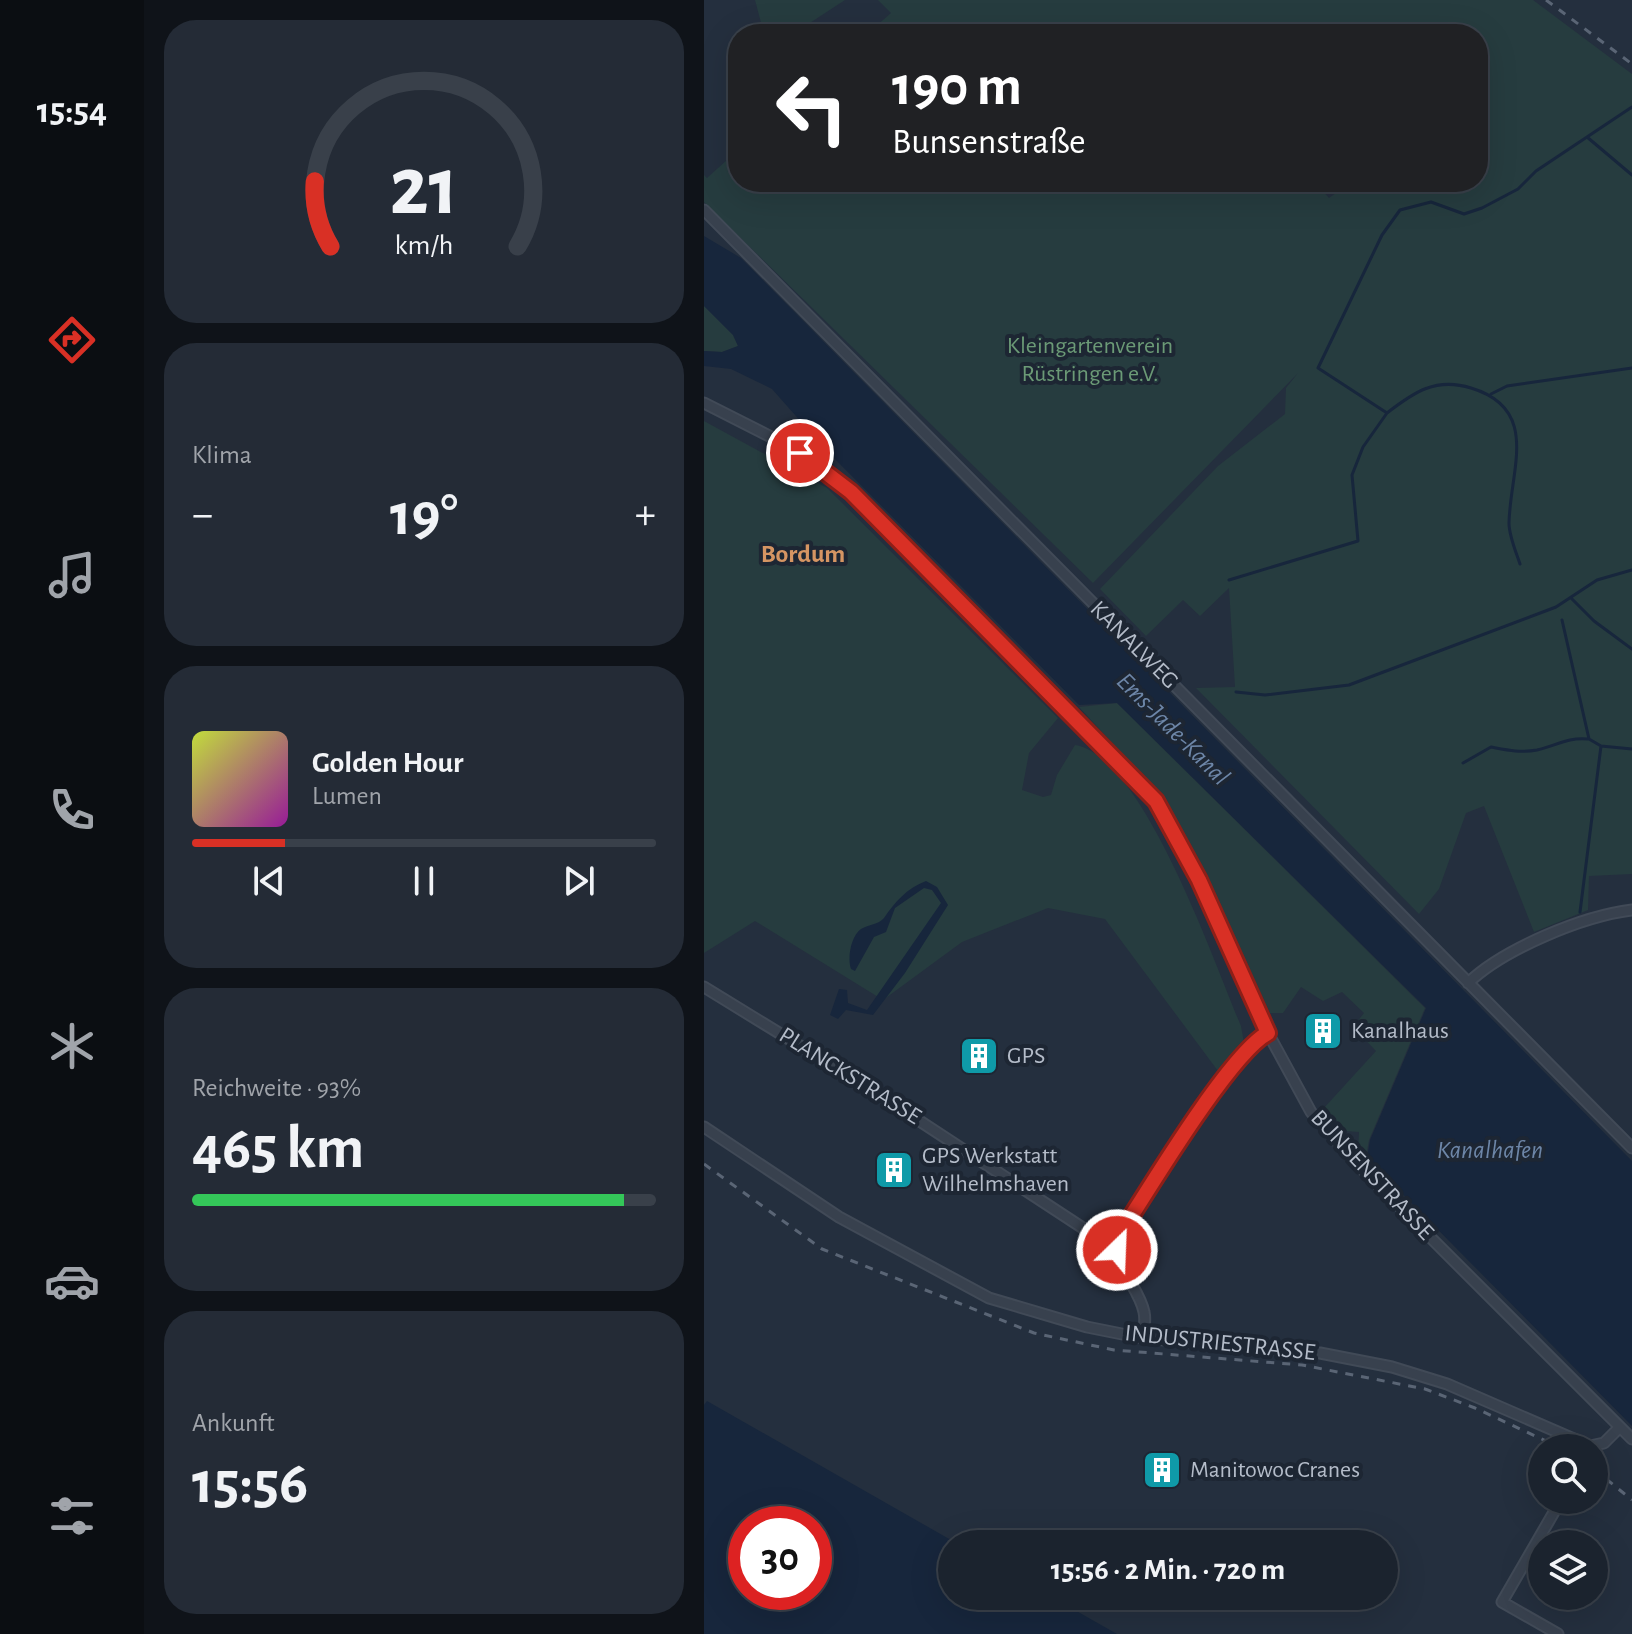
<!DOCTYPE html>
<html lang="de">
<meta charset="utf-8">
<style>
:root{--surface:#1b232e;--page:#242b36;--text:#f1f3f6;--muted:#a0a4aa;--line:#39404a;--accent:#d93025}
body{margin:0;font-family:"Alegreya Sans",sans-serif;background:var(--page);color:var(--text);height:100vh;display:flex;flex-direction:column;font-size:30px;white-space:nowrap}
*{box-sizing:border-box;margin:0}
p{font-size:26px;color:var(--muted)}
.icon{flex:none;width:44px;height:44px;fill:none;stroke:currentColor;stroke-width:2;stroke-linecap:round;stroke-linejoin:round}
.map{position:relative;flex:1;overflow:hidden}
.details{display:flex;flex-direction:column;gap:20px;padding:20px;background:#0f1319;width:560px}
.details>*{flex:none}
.banner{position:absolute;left:24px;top:24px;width:760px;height:168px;border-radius:32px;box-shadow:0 8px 32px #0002,0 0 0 2px var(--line);background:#202124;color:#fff;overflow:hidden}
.fabs{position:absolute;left:824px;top:1434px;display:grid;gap:16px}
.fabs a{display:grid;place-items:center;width:80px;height:80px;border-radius:50%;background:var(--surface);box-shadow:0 8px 32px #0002,0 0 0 2px var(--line);font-size:40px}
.speed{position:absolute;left:24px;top:1506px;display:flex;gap:16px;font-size:40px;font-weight:700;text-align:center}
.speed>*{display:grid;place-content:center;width:104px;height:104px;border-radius:50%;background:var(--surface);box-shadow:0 8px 32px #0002,0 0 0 2px var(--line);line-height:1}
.speed .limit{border:12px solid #d22;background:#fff;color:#111}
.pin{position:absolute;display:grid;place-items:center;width:68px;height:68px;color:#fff;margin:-34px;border:4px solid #fff;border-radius:50%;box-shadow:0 2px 8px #0007}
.me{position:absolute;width:88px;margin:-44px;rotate:24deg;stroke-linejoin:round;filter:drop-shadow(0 0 6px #0008)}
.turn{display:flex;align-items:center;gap:28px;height:168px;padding:0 32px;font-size:36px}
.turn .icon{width:104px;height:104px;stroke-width:2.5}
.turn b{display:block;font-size:56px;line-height:68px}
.big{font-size:60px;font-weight:700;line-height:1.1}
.details .card{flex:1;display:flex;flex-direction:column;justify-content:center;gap:12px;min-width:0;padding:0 28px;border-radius:32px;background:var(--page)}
.details .dial{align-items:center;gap:0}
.dial svg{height:208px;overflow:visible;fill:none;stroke:var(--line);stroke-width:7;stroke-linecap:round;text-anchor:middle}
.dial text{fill:var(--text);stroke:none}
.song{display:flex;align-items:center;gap:24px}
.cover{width:96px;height:96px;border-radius:12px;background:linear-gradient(135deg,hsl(70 70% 55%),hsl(300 70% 35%))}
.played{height:8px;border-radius:4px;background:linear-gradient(90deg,var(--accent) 20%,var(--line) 20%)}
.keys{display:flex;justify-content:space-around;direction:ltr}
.heat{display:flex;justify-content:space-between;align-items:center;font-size:44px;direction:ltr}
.charge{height:12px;border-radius:6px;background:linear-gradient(90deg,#34c759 93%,var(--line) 0)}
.trip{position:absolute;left:234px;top:1530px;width:460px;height:80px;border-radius:40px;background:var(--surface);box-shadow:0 8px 32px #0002,0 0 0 2px var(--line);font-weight:700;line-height:80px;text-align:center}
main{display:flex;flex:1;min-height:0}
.tabs{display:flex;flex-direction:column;width:144px;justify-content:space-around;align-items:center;background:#0b0e12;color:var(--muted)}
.tabs .icon{width:56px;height:56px}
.tabs .active{color:var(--accent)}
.tabs b{font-size:36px;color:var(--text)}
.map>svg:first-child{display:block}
</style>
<main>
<nav class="tabs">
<b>15:54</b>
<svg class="icon active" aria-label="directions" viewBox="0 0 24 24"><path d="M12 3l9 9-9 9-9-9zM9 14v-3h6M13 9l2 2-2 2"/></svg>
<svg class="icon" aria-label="music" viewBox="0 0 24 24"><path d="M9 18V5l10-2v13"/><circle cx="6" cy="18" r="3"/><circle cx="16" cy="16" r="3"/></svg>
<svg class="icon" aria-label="phone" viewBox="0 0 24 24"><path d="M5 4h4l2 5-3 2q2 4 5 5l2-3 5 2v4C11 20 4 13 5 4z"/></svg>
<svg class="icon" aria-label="climate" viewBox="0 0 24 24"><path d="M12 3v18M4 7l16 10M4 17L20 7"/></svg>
<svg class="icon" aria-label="car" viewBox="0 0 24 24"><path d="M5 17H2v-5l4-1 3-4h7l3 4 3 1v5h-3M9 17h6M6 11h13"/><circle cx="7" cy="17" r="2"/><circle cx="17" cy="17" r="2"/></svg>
<svg class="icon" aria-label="filters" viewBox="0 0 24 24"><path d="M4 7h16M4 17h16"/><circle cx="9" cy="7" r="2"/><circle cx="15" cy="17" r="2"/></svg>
</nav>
<section class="details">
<div class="card dial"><svg viewBox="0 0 100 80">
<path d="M14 69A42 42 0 1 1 86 69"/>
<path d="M14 69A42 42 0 0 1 8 44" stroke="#d93025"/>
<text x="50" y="56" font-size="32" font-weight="700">21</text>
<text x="50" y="72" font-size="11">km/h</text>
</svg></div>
<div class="card"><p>Klima</p>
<div class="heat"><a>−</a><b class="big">19°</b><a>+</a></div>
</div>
<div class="card">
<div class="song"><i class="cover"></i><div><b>Golden Hour</b><p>Lumen</p></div></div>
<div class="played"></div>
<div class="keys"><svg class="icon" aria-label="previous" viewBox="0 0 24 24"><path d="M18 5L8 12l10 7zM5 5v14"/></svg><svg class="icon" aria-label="pause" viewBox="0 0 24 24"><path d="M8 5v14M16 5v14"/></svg><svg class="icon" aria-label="next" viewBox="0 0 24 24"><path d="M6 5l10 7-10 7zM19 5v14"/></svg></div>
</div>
<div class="card"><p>Reichweite · 93%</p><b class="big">465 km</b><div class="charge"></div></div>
<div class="card"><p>Ankunft</p><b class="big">15:56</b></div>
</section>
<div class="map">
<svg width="928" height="1634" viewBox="0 0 928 1634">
<rect width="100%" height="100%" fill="#242f3e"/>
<!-- green -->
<path fill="#263c3f" d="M51 0H141L89 34H60Z
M174 0H829L928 74V874L885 876 884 910 830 932 780 806 762 813 735 889 715 914 492 688 531 687 525 588 496 616 479 600 442 636 396 589 514 466 581 414 582 388 594 373 389 583 0 202V175L3 178 34 150V182H611L625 198 647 182H774V34H163L187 13Z
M0 306 29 335 34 346 18 352 0 351Z
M0 421 123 488 354 718 325 753 318 790 339 797 347 795 353 775 371 745C439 755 511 965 537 1026L540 1043 514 1071 401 919 344 908 258 942 179 1000 51 921 0 953Z
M413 703 721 1008 665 1140 662 1157 654 1154 655 1132 642 1131 620 1108 672 1051 649 1027 660 1013 638 992 619 1001 597 987 579 1013H566L485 842 459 798 375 707Z"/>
<!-- water -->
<path fill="#17263c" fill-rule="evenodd" d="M0 236 37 258 928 1161V1426L663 1158 666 1140 722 1008 413 703 375 705 122 450 68 389 27 369 0 366V351L18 352 34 346 29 335 0 306Z
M222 881 233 887 244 905 201 973 169 1015 142 1010 134 1019 126 1015 135 989 143 990 144 1003 163 1010 237 903 228 890 220 888 191 908 182 932 170 937 151 971 147 969C143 958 147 936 157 929 165 924 174 925 180 918 191 902 203 888 222 881Z
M3 1401 254 1544H248V1596H346L413 1634H0V1405ZM42 1524H110V1592H42Z"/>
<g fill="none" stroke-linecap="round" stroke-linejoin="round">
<!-- stream -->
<path stroke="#17263c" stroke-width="3" d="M883 137 928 175
M787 394 803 386 928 368
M683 413C710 392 732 377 767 388 837 409 806 470 805 523 805 536 812 552 816 564
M525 580 654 541 648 475 659 447 683 413 614 368 678 235 696 210 727 202 760 214 778 208 814 189 832 171 928 107
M867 598 890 621 928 649
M858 620 885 739 897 746 928 749
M532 692 561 695 645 685 852 607 893 580 928 570
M759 763 787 747C803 750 816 753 833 750 852 746 863 737 884 739
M876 912 897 746"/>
<defs>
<path id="minor" d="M0 210 928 1148
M0 403 79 443 134 479 452 801 476 841 564 1033 607 1112 653 1164 928 1439
M764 983C799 949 879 916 928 910
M0 987 173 1093 385 1232 413 1242
M0 1127 135 1217 285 1298 383 1327 438 1338 616 1353 688 1367 743 1384 886 1446 900 1443 916 1427
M438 1338C440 1330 442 1321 440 1312 435 1286 405 1263 416 1234 443 1192 526 1053 564 1033
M854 1634 798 1602 857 1500"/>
</defs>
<!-- minor casing -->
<use href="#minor" stroke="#414a57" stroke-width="13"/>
<!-- minor -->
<use href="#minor" stroke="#38414e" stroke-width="9"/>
<!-- rail -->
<path stroke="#5a6575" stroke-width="3" stroke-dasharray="8 8" stroke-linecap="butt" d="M842 0 928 64
M0 1164 118 1249 330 1333 410 1350 598 1365 721 1389 771 1408 857 1448
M890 1469 928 1500"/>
</g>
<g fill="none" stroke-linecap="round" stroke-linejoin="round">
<defs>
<path id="route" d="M96 453 147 492 452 801 495 880 564 1033C526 1053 443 1192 416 1234L413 1250"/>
</defs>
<!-- route casing -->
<use href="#route" stroke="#8d1f18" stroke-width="20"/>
<!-- route -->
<use href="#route" stroke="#d93025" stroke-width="14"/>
</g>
<!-- icons -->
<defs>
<symbol id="building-square" viewBox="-11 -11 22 22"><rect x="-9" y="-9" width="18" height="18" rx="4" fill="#0f9aa8" stroke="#1d2633"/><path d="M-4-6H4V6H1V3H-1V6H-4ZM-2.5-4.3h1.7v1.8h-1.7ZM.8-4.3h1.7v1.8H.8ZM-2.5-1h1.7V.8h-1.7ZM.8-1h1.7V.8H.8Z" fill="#fff"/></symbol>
</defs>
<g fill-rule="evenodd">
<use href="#building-square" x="597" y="1009" width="44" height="44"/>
<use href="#building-square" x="253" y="1034" width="44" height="44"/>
<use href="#building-square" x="168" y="1148" width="44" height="44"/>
<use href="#building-square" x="436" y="1448" width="44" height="44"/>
</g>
<g text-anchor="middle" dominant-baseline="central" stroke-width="8" stroke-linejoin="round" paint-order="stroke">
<!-- park labels -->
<g font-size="24" fill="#6b9a76" stroke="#1d2633">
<text x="386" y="346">Kleingartenverein<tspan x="386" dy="28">Rüstringen e.V.</tspan></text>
</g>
<!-- street labels -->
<g font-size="24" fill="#b4bcc9" stroke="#1d2633">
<text transform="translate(430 645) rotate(45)">KANALWEG</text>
<text transform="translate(146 1076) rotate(32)">PLANCKSTRASSE</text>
<text transform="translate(668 1175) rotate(47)">BUNSENSTRASSE</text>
<text transform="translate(516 1343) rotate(6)">INDUSTRIESTRASSE</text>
</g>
<!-- poi labels -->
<g font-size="24" fill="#b4bcc9" stroke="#1d2633" text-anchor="start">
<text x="647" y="1031">Kanalhaus</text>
<text x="303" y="1056">GPS</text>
<text x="218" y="1156">GPS Werkstatt<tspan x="218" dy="28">Wilhelmshaven</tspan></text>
<text x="486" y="1470">Manitowoc Cranes</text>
</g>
<!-- neighbourhood labels -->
<g font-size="26" font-weight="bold" fill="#d59563" stroke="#1d2633">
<text x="99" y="554">Bordum</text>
</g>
<!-- water labels -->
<g font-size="26" font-style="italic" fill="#6d86a8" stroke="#1d2633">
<text transform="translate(469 729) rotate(45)">Ems-Jade-Kanal</text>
<text x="786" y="1150">Kanalhafen</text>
</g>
</g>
</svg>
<div class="fabs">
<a><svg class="icon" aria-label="search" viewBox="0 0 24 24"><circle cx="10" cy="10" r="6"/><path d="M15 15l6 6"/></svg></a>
<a><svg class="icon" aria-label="layers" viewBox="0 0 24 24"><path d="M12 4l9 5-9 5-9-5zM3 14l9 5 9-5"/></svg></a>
</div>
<div class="speed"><div class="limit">30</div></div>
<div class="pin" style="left:96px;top:453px;background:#d93025"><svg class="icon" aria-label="arrive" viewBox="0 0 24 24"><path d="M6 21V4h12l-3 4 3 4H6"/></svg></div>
<svg class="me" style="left:413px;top:1250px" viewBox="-20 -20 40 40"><circle r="17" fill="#d93025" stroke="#fff" stroke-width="3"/><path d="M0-11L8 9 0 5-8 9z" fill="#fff"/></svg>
<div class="trip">15:56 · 2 Min. · 720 m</div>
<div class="banner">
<div class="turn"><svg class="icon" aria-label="left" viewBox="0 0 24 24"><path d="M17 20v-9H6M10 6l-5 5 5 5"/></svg><div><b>190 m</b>Bunsenstraße</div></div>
</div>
</div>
</main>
